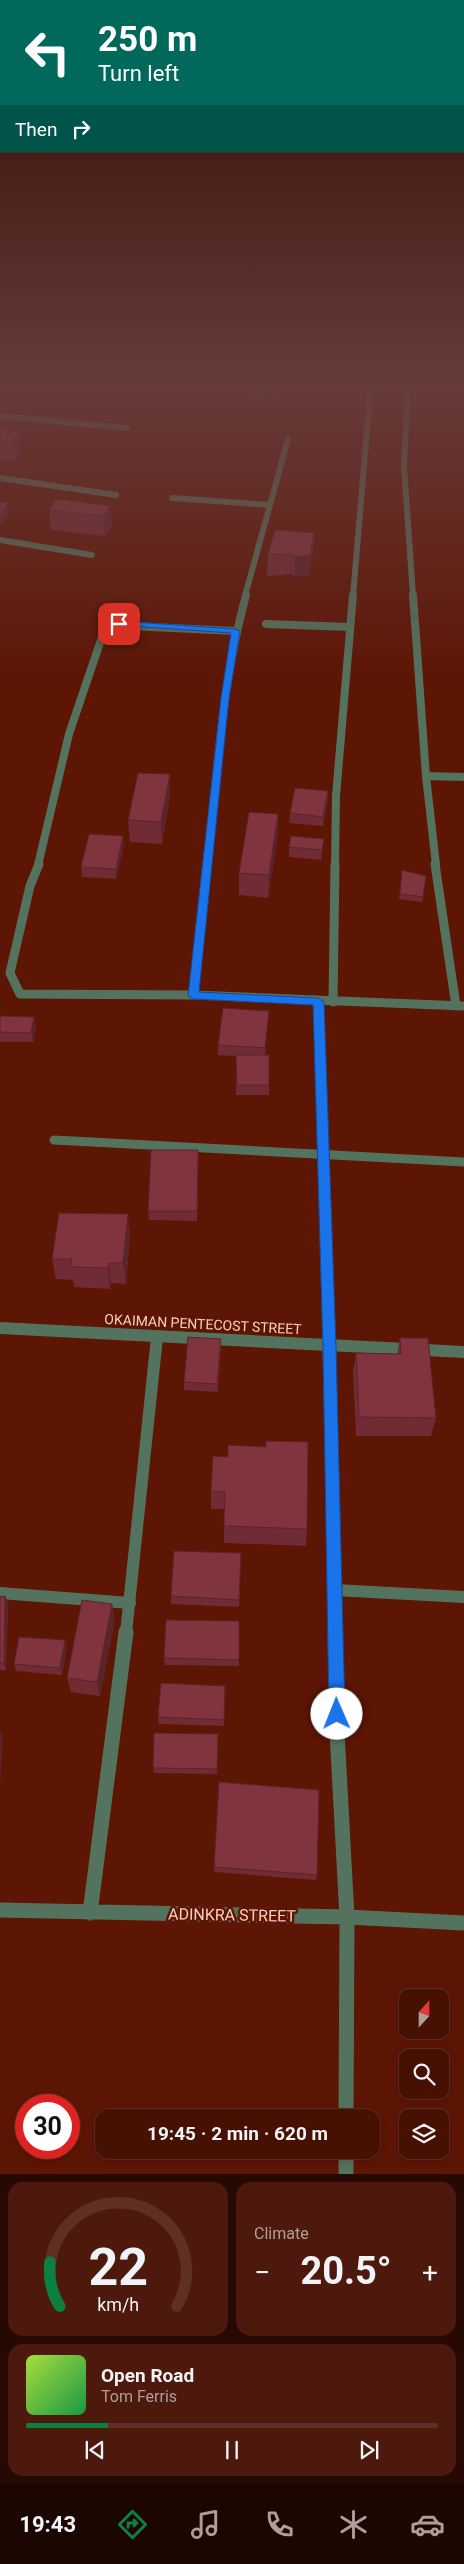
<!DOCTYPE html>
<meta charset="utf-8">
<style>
:root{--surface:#461003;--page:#4d190d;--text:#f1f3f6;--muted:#b09d9a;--line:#5e3025;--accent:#0b8043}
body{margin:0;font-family:Roboto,sans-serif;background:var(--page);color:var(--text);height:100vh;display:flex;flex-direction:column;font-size:19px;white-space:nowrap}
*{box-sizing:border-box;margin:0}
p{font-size:16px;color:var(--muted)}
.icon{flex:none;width:28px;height:28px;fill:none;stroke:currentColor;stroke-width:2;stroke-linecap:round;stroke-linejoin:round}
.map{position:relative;height:2174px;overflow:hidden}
.side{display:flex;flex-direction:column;gap:8px;padding:8px;background:#260902;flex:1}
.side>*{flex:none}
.top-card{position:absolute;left:0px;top:0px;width:465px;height:152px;box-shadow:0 2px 8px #0003,0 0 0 1px var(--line);background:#00695c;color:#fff;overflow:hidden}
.needle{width:32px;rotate:21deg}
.tools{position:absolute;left:399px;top:1989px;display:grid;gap:10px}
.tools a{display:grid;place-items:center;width:50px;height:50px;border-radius:10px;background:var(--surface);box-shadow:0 2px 8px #0003,0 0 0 1px var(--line);font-size:25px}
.speed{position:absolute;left:15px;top:2094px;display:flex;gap:10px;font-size:25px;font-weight:700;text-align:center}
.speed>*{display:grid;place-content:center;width:65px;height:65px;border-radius:50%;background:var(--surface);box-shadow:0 2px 8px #0003,0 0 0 1px var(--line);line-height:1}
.speed .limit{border:8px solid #d22;background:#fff;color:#111}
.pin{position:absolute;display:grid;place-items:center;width:42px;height:42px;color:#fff;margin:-21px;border-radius:10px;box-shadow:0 2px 8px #0006}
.me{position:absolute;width:55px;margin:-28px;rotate:359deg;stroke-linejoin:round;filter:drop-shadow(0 0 4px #0008)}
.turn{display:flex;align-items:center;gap:18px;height:105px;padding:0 15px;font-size:22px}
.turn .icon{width:65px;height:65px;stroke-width:2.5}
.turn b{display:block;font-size:35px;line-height:42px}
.then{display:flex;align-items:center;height:48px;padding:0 15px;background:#0003;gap:10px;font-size:19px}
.big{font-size:38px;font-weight:700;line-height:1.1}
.side .widget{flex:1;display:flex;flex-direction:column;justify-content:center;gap:8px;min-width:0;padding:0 18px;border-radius:15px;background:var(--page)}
.side .dial{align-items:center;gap:0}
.dial svg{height:130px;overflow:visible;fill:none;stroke:var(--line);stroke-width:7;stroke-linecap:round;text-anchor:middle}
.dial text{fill:var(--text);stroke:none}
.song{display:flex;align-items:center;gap:15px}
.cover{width:60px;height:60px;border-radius:8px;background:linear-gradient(135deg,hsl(80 70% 55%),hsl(140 70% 35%))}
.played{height:5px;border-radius:2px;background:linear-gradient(90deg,var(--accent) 20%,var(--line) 20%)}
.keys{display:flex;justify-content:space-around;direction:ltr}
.heat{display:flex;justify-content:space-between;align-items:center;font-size:28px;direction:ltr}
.side .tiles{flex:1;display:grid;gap:8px;grid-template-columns:1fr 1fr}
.widget:last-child{grid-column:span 2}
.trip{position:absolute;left:95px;top:2109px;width:285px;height:50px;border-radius:15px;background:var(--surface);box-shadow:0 2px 8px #0003,0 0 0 1px var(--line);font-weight:700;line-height:50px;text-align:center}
.dock{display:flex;height:80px;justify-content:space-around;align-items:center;background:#1c0601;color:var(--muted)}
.dock .icon{width:35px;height:35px}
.dock .current{color:var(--accent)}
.dock b{font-size:22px;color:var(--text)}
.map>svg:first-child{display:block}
</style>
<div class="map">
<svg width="464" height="2174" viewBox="0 0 464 2174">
<rect width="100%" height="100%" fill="#5d1504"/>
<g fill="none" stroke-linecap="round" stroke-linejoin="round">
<!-- lane -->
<path stroke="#54735e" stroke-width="8" d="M266 624 350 627"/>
<!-- street-far4 -->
<path stroke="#54735e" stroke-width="6" d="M172 383 273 391
M408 383 404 466 413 596
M0 416 127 428
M0 478 116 495
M172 498 270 505
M0 540 92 555
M245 596 288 439
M353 596 371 383"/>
<!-- street-far3 -->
<path stroke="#54735e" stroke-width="8" d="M413 595 426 776 436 865
M426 776 464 777
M38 865 69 734 104 631 109 625 236 631
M207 865C217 775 222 683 246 595
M335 865 336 796 353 595"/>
<!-- street-far2 -->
<path stroke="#54735e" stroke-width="9" d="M39 864 30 886 10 973 20 994 193 995 464 1006
M435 864 456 1006
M193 995 207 864
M319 1001 325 1205
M333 1002 335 864
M54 1140 464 1162"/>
<!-- street-far1 -->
<path stroke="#54735e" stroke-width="12" d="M325 1203 335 1633
M0 1328 464 1352
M335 1590 464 1597
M0 1593 130 1603
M126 1633 157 1337"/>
<!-- street -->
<path stroke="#54735e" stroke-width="15" d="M335 1632 337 1732 347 1917 346 2118
M0 1910 347 1917 464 1923
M90 1913 126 1632
M346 2150V2174"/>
</g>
<!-- wall -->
<path fill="#6f2c35" d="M6 383H32L24 394 7 391Z
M0 428 18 432 20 451 15 461 0 460Z
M111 506 112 526 105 536 51 530 49 510Z
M275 530 313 553 309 575 295 577 292 574 267 576 268 555Z
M328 791V801L323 826 289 823 290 813Z
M170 796 162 844 130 842 128 820Z
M278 814V836L268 898 239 895V873Z
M324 839 321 860 289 857V847Z
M124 846 116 879 82 877 81 867Z
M402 870 426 876 422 902 399 899Z
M0 1016 36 1027 33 1042H0Z
M268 1021 265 1055 269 1085V1095H236V1056L218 1055V1045Z
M198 1150 197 1221 149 1220 148 1211Z
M130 1235 126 1284 111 1283 110 1289 74 1287 73 1280 56 1279 52 1259Z
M400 1338 436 1418 431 1436H356L353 1372 356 1353 397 1354Z
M221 1348 218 1392 184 1390V1382Z
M213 1456 307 1529 306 1546 224 1543V1509H211V1491Z
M241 1553 239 1607 171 1604V1596Z
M5 1596 8 1603 6 1670H0V1597Z
M115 1620 100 1696 71 1692 67 1678Z
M65 1640 67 1647 62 1675 16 1671 14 1664Z
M164 1658 239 1660V1666L165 1665Z
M225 1686 224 1726 159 1724 158 1717Z
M218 1740 217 1774 154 1773 153 1768Z
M214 1867 317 1875 316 1880 214 1872Z"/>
<!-- shaded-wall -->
<path fill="#5a242b" d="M23 383H32L24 394Z
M18 432 20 451 15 461 13 442Z
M8 503 9 512 0 526V515Z
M111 506 112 526 105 536 104 516Z
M314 533 313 553 309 575 295 577V557Z
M170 774V796L162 844 161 822Z
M328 791V801L323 826V817Z
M278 814V836L268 898 269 875Z
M123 836 124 846 116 879V869Z
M324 839 323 849 321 860 322 850Z
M269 1011 268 1021 265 1058V1048Z
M34 1017 36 1027 33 1042 31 1033Z
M198 1150 199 1159 197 1221V1211Z
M128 1214 130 1235 126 1284 123 1263Z
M109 1263 111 1283 110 1289 108 1268Z
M221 1339V1348L218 1392 217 1384Z
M5 1596 8 1603 6 1670 4 1663Z
M112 1604 115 1620 100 1696 97 1682Z
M65 1640 67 1647 62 1675 60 1668Z
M0 1731 3 1737 0 1787Z"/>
<!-- building -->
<path fill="#81333e" stroke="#5a242b" d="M0 428 18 432 13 442 0 441Z
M57 499 111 506 104 516 49 510Z
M0 502 8 503 0 515Z
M275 530 314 533 310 555 295 557 292 554 268 555Z
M138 773 170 774 161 822 128 820Z
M295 788 328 791 323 817 290 813Z
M249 812 278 814 269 875 239 873Z
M89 834 123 836 116 869 81 867Z
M291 836 324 839 322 850 289 847Z
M402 870 426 876 423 897 400 894Z
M223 1008 269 1011 265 1048 218 1045Z
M0 1016 34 1017 31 1033 0 1032Z
M236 1055H269V1085H237Z
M151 1150H198L197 1211H148Z
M59 1213 128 1214 123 1263H109L108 1268 71 1267 72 1259H52Z
M188 1337 221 1339 217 1384 184 1382Z
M400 1338H428L436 1418 359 1417 356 1353 401 1354Z
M266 1441 308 1442 307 1529 224 1526 225 1492 211 1491 213 1456 228 1457V1445L266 1447Z
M174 1551 241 1553 239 1600 171 1596Z
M5 1596 4 1663H0V1597Z
M82 1600 112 1604 97 1682 67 1678Z
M166 1620 239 1621V1660L164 1658Z
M19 1637 65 1640 60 1668 14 1664Z
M161 1683 225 1686 224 1720 158 1717Z
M154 1733 218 1734 217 1769 153 1768Z
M219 1782 319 1790 317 1875 214 1867Z"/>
<!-- sky -->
<linearGradient id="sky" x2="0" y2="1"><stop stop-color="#330c02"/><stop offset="0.56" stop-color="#673b3a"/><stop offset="1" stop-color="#673b3a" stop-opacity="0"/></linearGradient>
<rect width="464" height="687" fill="url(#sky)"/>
<!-- route -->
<path fill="#1a73e8" stroke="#114b97" d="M119 621 236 629 240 631 229 698 199 992 318 998 324 1002 336 1346 345 1714 342 1720 337 1722 331 1720 329 1714 323 1346 313 1005 193 999 188 996 221 698 231 633 116 625V622Z"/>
<g text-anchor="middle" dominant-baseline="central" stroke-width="5" stroke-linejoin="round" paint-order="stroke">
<!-- street labels -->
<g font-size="14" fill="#facdc2" stroke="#5d1504">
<text transform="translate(203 1324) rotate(3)">OKAIMAN PENTECOST STREET</text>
</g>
<!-- near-street labels -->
<g font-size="16" fill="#facdc2" stroke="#5d1504">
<text transform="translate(232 1915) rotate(1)">ADINKRA STREET</text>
</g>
</g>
</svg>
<div class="tools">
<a><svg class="needle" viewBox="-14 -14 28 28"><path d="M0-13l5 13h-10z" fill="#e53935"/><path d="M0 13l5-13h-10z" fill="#b09d9a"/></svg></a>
<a><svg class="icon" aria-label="search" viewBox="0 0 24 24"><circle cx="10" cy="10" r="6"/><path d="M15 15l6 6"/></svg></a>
<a><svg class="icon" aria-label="layers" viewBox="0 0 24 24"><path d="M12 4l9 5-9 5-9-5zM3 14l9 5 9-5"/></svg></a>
</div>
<div class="speed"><div class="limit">30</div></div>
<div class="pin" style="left:119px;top:624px;background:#d93025"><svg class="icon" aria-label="arrive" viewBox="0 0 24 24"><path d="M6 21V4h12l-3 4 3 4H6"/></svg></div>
<svg class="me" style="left:337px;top:1714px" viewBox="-20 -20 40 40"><circle r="19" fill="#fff"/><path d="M0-13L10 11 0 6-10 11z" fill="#1a73e8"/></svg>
<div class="trip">19:45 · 2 min · 620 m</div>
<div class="top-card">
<div class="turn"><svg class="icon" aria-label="left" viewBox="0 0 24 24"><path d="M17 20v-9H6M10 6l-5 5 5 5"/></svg><div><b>250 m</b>Turn left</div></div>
<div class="then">Then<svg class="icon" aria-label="right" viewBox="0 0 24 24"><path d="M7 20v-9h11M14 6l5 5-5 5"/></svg></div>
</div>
</div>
<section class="side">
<div class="tiles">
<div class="widget dial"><svg viewBox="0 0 100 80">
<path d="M14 69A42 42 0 1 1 86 69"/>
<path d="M14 69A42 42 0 0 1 8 42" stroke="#0b8043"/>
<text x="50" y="56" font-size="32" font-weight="700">22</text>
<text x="50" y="72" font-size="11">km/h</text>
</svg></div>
<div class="widget"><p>Climate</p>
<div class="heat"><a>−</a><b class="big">20.5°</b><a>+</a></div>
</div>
<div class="widget">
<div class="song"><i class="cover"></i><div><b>Open Road</b><p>Tom Ferris</p></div></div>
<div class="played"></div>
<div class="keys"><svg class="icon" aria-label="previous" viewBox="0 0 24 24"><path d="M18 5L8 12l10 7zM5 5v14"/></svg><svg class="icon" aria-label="pause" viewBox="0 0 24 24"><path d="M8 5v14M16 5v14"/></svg><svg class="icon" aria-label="next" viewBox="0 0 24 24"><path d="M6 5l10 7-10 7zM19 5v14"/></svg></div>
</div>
</div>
</section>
<nav class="dock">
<b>19:43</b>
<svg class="icon current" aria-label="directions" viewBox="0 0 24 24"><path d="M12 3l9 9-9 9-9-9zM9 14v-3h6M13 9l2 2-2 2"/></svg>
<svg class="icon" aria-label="music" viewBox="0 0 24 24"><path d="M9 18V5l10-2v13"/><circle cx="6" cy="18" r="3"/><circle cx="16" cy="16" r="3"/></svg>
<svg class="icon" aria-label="phone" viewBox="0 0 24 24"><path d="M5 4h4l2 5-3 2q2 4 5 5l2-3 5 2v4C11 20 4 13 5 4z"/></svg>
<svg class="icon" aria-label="climate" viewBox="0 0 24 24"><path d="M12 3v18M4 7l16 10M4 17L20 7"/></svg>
<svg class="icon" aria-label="car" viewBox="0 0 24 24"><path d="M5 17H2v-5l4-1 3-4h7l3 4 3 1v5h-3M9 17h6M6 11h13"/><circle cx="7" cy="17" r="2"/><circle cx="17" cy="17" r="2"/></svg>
</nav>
